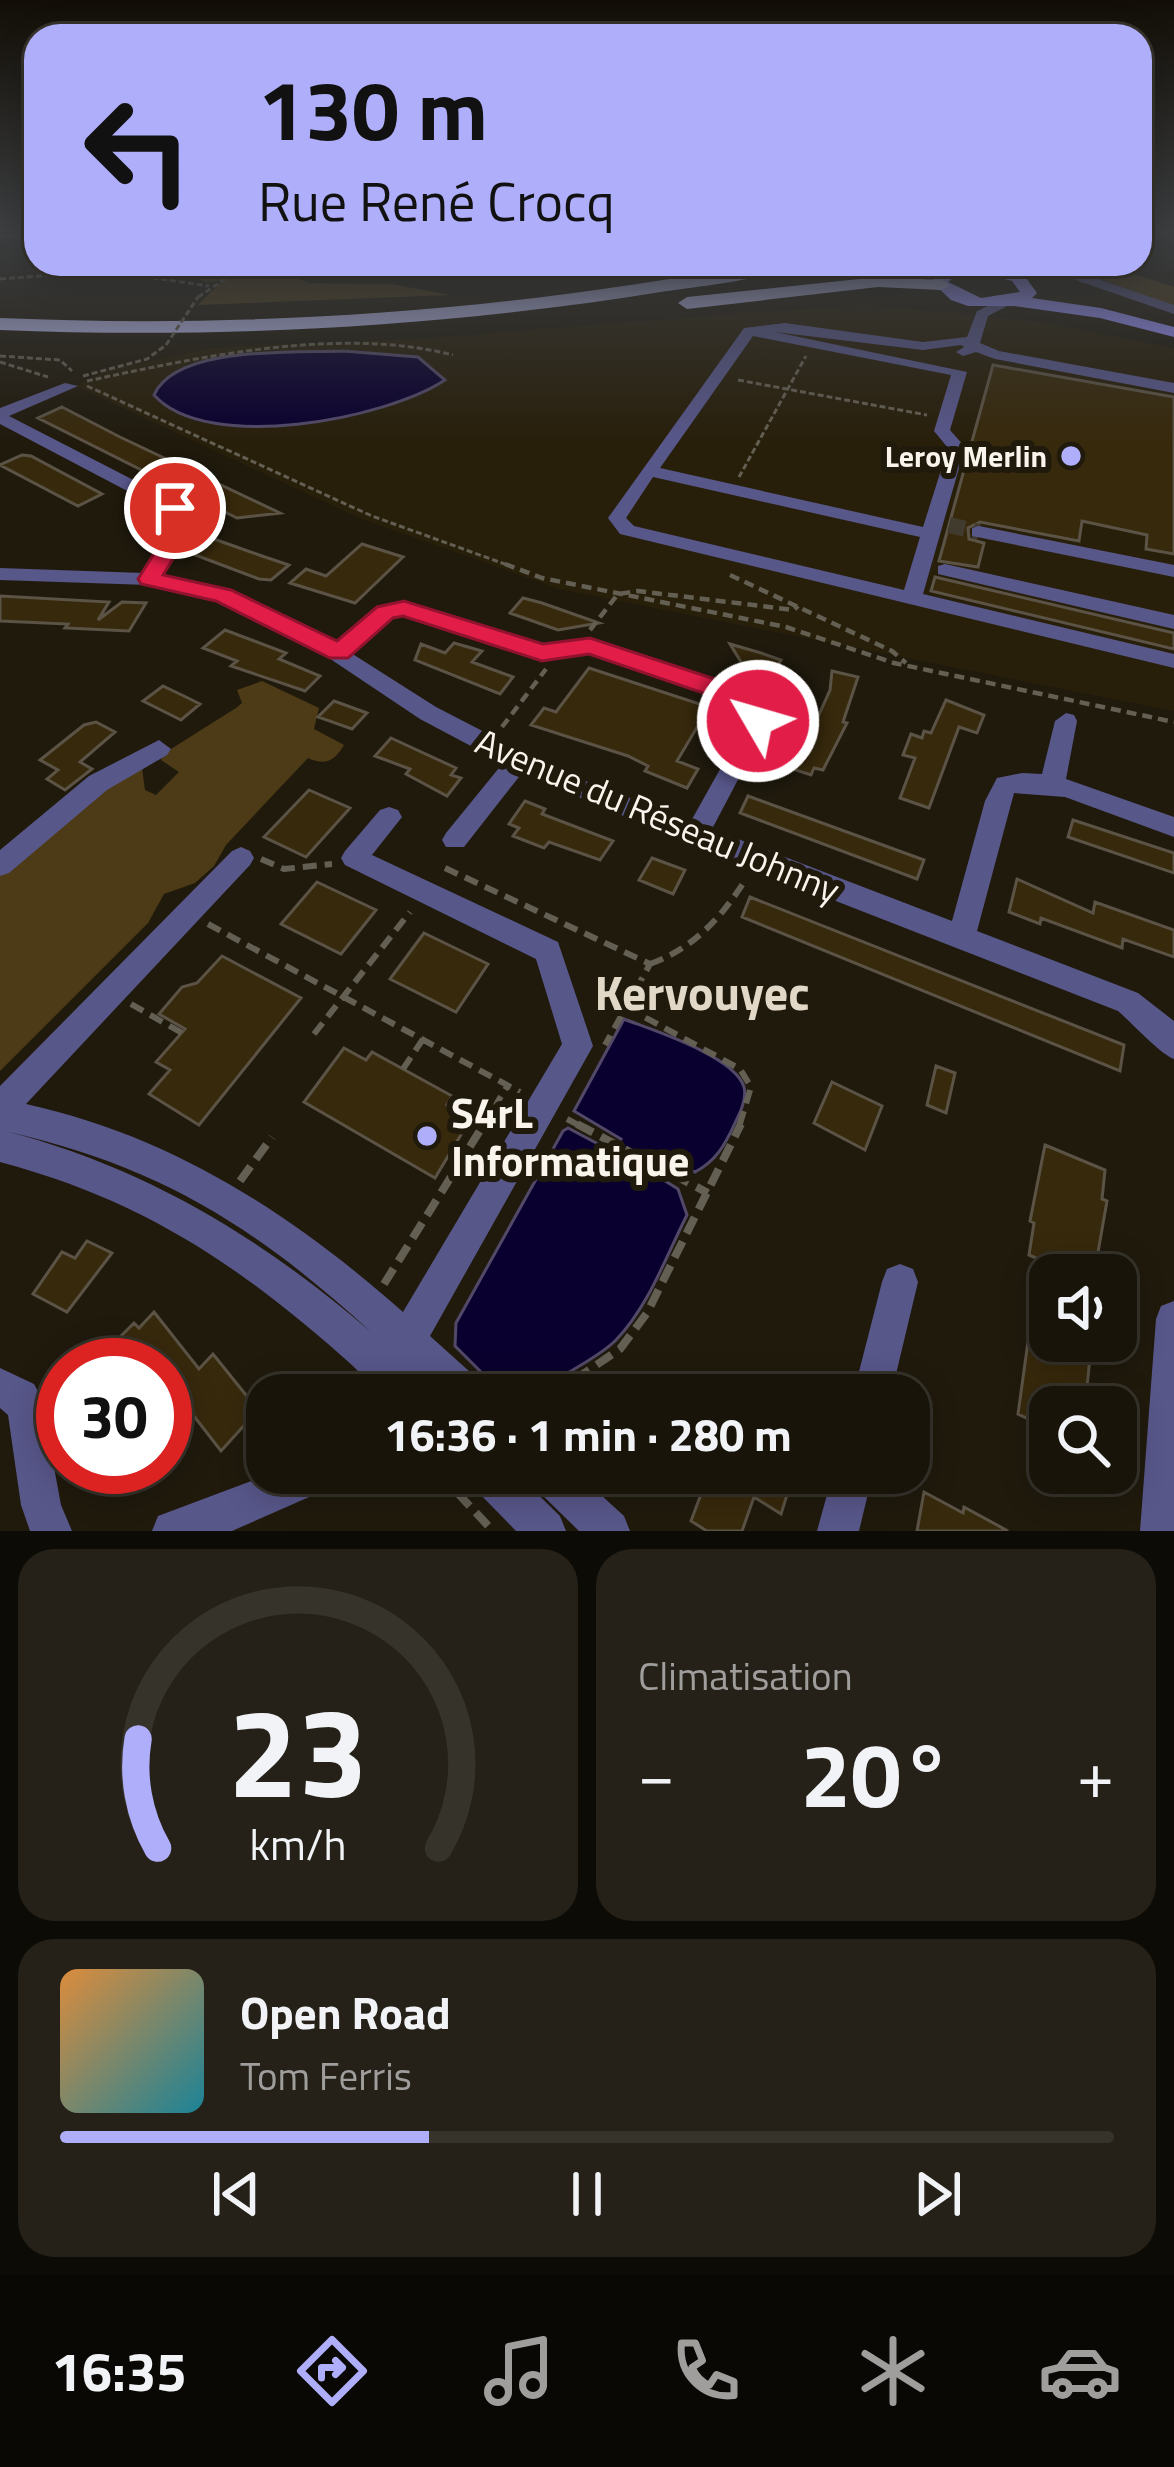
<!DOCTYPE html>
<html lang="fr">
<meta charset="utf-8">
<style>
:root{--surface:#18140a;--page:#252118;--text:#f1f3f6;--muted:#9f9e9c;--line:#36332b;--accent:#afaefa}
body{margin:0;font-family:"Titillium Web",sans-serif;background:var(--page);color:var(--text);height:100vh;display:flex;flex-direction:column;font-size:45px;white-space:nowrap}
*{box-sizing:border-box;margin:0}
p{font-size:39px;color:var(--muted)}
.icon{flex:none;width:66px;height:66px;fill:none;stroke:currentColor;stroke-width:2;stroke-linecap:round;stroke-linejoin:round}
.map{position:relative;height:1531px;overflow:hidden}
.drawer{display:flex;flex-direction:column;gap:18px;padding:18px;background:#0d0b06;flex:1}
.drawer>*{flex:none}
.banner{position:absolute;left:24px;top:24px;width:1128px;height:252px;border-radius:36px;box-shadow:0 6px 30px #0003,0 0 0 3px var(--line);background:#afaefa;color:#111;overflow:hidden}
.fabs{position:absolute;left:1029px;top:1254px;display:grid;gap:24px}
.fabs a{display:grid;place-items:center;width:108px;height:108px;border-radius:24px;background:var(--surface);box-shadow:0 6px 30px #0003,0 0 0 3px var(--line);font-size:60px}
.speed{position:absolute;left:36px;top:1338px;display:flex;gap:24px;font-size:60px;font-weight:700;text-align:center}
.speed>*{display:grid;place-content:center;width:156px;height:156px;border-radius:50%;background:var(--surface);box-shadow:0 6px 30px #0003,0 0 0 3px var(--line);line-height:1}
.speed .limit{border:18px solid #d22;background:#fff;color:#111}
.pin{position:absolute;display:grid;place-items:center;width:102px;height:102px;color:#fff;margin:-51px;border:6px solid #fff;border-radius:50%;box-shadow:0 3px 12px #0007}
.me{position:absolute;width:132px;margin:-66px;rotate:308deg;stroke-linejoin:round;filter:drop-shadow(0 0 9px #0008)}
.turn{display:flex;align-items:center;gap:42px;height:252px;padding:0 36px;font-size:54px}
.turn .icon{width:156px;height:156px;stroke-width:2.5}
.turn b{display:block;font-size:84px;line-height:102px}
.big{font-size:90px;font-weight:700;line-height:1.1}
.drawer .widget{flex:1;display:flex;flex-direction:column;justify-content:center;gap:18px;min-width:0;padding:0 42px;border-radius:36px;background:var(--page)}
.drawer .dial{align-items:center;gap:0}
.dial svg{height:312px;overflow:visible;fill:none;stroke:var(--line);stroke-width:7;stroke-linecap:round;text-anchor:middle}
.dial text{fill:var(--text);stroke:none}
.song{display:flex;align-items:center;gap:36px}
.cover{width:144px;height:144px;border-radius:18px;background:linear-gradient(135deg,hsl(30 70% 55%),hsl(190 70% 35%))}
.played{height:12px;border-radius:6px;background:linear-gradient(90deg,var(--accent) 35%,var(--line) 35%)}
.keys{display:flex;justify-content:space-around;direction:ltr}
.heat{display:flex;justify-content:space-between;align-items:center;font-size:66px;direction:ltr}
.drawer .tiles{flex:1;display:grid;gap:18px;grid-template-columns:1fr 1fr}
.widget:last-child{grid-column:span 2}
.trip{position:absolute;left:246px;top:1374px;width:684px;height:120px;border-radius:36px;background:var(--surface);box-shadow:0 6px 30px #0003,0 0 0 3px var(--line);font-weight:700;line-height:120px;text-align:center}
.menu{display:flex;height:192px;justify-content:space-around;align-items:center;background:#0a0804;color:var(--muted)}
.menu .icon{width:84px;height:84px}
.menu .current{color:var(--accent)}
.menu b{font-size:54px;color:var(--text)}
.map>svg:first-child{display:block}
</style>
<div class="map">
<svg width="1174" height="1531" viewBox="0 0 1174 1531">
<rect width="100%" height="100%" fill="#201a0d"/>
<!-- built -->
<path fill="#281f0b" d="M864 304 1038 322 1174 348V711L559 589 359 518 76 386 109 370 211 348 429 338Z"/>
<!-- green -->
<path fill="#4c3b16" d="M207 264H280L279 270 308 283 391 284 450 295 198 305 222 281 205 282 196 278 197 270Z
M1079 264H1103L1174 287V306L1086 274 1075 267Z
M262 681 319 708 314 729 344 745C335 761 325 766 308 758L226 845 214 866 195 883 164 894 148 923 0 1071V870L98 794 142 768 145 790 156 795 179 772 161 760 163 754 236 708 242 703 237 690Z"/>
<!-- water -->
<path fill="#0a002f" stroke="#524968" stroke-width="3" d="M343 351 418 357 445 380C386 419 207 454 154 395 176 345 296 353 343 351Z
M624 1019C652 1030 735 1056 744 1087 747 1099 740 1113 735 1123 725 1145 716 1161 695 1172L643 1151 638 1164 678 1189 687 1215C666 1256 649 1306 616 1340 594 1362 561 1372 539 1395H504L455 1346 456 1323 563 1131 568 1128 615 1153 621 1139 574 1111Z"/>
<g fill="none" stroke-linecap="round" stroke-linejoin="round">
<!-- stream -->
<path stroke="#524968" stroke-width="4.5" d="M1151 228 1174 239
M0 236 36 237"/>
</g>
<!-- building -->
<path fill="#37290c" stroke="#5b5345" stroke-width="3" d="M993 365 1174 397V554L1146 549 1147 535 1082 521 1079 541 980 522 968 528 969 539 984 543 978 567 939 561Z
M62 407 120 437 280 513 237 518 38 418Z
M22 455 31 456 102 494 78 506 0 465Z
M211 538 262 556 289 565 271 580 259 579 190 553Z
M362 544 403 557 355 603 290 583 306 569 326 576Z
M935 577 1174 633V649L931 591Z
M0 596 109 602 98 620 122 602 146 603 129 631 65 628 68 624 0 621Z
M523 598 542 603 599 623 558 630 510 613Z
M225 630 286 653 279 659 320 676 305 691 231 666 237 661 203 648Z
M454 643 482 651 472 662 513 677 500 694 415 660 421 644 445 653Z
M730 644 761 653 781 660 771 677 749 675Z
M589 668 709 707 677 761 698 769 687 788 645 771 648 766 628 756 531 725 544 708 556 712Z
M832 671 858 677 843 722 847 723 823 770 814 768 811 775 787 767 800 736 808 739 830 690Z
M163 686 188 698 200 704 181 720 143 701Z
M946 700 984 715 977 733 959 727 929 808 900 798 915 758 903 755 911 734 922 738 924 731 931 733Z
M334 701 367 713 352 729 318 717Z
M96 722 115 732 80 762 92 769 65 790 47 779 58 770 40 760 84 725Z
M391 738 456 768 451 775 461 778 447 796 406 774 410 769 375 756Z
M309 790 350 808 306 857 264 837Z
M748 796 924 860 917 879 740 813Z
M525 801 545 809 542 814 613 841 600 860 549 842 544 848 513 836 519 828 509 824Z
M1073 820 1174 853V873L1068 837Z
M652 858 685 870 673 894 639 880Z
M1017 879 1093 913 1095 902 1174 930V957L1123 939 1122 948 1041 918 1040 924 1009 912Z
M317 882 376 910 341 954 281 924Z
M750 897 1124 1045 1120 1071 742 917Z
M424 933 488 964 456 1012 390 979Z
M222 956 301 998 199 1125 149 1094 170 1070 156 1062 185 1029 159 1014 182 987 197 983Z
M344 1048 366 1060 372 1052 452 1096 447 1105 471 1118 435 1178 304 1102Z
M936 1066 955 1073 946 1113 927 1105Z
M832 1082 882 1106 865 1150 814 1123Z
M1045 1145 1105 1170 1102 1199 1107 1201 1094 1275H1075L1029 1255 1034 1223 1030 1221Z
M87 1241 112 1253 67 1312 33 1294 62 1252 75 1258Z
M154 1312 199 1369 213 1354 258 1410 221 1451 176 1393 181 1387 157 1355 147 1365H92L134 1323 139 1328Z
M1031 1320 1050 1328V1341H1078L1091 1347 1085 1407H1050V1429L1018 1414Z
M709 1473H794L781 1514 754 1497 742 1531H707L691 1521Z
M924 1492 963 1513 964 1507 1008 1531H917Z"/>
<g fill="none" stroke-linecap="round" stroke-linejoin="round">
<!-- minor-tunnel -->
<path stroke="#413b2e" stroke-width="16" stroke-dasharray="16 9" stroke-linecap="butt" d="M949 525 979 532"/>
<!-- path-far3 -->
<path stroke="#645f53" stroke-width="3" stroke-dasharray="6 3" stroke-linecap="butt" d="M0 279 105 271 209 286
M198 297 248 264
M0 356 60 360 72 371
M0 362 48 377
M83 376 147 359 166 345
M738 380 927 415
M87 381C200 357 339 326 453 355
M87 386 372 516 513 567
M739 477 806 356"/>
<!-- path-far2 -->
<path stroke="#645f53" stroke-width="4.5" stroke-dasharray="10 6" stroke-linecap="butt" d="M505 564 542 578 786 627 894 663 1174 722
M730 575 892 651 906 663
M590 630 618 594 638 591 794 610 798 606
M502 727 546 669"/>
<!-- path-far1 -->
<path stroke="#645f53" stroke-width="6" stroke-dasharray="14 8" stroke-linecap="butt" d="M261 859 284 869 332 864
M445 868 650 964 605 1045
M208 924 520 1092
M650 964C694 948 721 918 746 879
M131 1004 182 1033
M626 1007 740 1069 751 1087 739 1127
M314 1034 410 912
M403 1069 423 1039
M567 1119 582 1127
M482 1127 508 1085"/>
<!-- path -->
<path stroke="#645f53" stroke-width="8" stroke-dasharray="18 9" stroke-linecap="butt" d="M577 1124 708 1193
M240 1181 272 1137
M384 1284 484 1124
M552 1395 620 1349 647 1313 741 1124
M439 1473 493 1531"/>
<!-- minor -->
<path fill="#58578a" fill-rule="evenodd" d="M352 264H395C386 270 361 270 352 264Z
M437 264H451L461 274 450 277Z
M1043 264H1054L1174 305V314L1044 269Z
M1001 300 1013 303 988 316 980 343 999 351 1174 383V393L995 359 976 352 963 356 956 352 964 347 961 345 923 350 775 332 967 372 950 430 965 447 923 594 1174 654V668L620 534 608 518 744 328 785 323 923 342 967 337 977 311ZM753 336 951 375 934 431 948 448 923 527 660 468ZM653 477 920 537 904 590 634 526 626 518Z
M65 383 78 386 9 416 186 507 192 525 161 576C223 589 282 608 336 643L378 607 404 602 543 646 590 639 758 696 769 708V721L712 829 952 921 985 801 997 778 1022 773 1042 774 1055 721 1066 713 1074 715 1077 721 1066 779 1174 817V837L1065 797 1014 793 977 931 1138 993 1174 1021V1059C1160 1054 1133 1024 1118 1011L687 843 522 773 464 847H446L442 840 446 833 503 763 420 719 299 638 216 600 149 585 0 580V568L143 573 174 525 171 514 0 424V408ZM403 615 542 660 589 653 742 708 747 711V721L691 821 562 772 436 707 351 653 392 617Z
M979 526 1174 565V577L972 536V528Z
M945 564 1174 615V629L938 574V566Z
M159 740 171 749 167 755 107 790 9 873 0 876V850L89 776Z
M389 807 398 810 402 817 372 855 558 942 593 1046 430 1336 480 1381 485 1395H438L411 1369 424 1381 429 1395H356L364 1377 353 1366C242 1267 146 1201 0 1162V1086L232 851 241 847 250 851 254 858 250 865 26 1104C172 1136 292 1214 403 1312L562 1044 536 959 345 865 341 858 345 851 380 810ZM5 1131C159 1166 255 1226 371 1332 262 1238 145 1167 5 1131Z
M900 1264 913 1269 918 1282 891 1395H853L882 1282 887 1269Z
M1174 1301V1531H1140L1156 1319 1161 1306Z
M0 1368 34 1384 41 1397 61 1505 72 1531H30L21 1505 8 1415 0 1408Z
M273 1473H338L332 1487 232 1531H152L158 1516Z
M467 1473H516L560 1516 566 1531H516L473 1487Z
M528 1473H577L624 1516 630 1531H579L534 1487Z
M833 1473H873L859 1531H817Z"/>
<!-- major -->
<path fill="#9892fe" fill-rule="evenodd" d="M985 264 1024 275 1037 293 1032 298 1101 308 1174 327V337L1100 318 1014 306H968L951 300 931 281 947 267ZM985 274 1012 281 1020 292 981 298 948 282 957 275Z"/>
<!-- highway -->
<path fill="#b7b8eb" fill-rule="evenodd" d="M756 264H792C767 280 699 286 667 291 445 327 225 339 0 330V318C255 329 505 311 756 264Z
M1000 264H1018L1012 277H1000Z
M878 277 941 280 950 285 941 290 878 287 687 309 678 303 687 297Z"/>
<!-- path-bridge -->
<path stroke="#645f53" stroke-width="3" stroke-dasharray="6 3" stroke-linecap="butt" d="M166 345 198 297"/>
</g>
<!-- sky -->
<linearGradient id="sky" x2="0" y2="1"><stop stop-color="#120e07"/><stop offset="0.52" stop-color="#3c3e40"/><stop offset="1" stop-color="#3c3e40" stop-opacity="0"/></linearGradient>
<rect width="1174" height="442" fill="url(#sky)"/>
<!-- route -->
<path fill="#e11d48" stroke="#92132f" stroke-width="3" d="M175 502 190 510 194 525 163 575 231 590 337 641 377 607 404 601 543 644 590 638 748 690 768 701 771 721 767 728H749L745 712 730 702 589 654 542 661 403 616 393 618 348 658H330L216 601 141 584 138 579 172 525 165 508Z"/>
<!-- markers -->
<g fill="#afaefa" stroke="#201a0d" stroke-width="4.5">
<circle cx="1071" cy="456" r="12"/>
<circle cx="427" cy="1136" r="12"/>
</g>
<g text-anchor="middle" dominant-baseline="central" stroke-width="12" stroke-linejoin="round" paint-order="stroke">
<!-- far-poi labels -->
<g font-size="30" font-weight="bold" fill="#f9f4ec" stroke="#201a0d" text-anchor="end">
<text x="1047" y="456">Leroy Merlin</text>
</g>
<!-- street labels -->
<g font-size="36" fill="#f9f4ec" stroke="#201a0d">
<text transform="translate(658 815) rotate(23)">Avenue du Réseau Johnny</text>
</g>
<!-- near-poi labels -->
<g font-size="42" font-weight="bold" fill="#f9f4ec" stroke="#201a0d" text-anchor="start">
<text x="451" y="1112">S4rL<tspan x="451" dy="48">Informatique</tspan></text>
</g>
<!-- near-neighbourhood labels -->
<g font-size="48" font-weight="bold" fill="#e1d8c7" stroke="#201a0d">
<text x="702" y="992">Kervouyec</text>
</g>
</g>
</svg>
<div class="fabs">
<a><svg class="icon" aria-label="sound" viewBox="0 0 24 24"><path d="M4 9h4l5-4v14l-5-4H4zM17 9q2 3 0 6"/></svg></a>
<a><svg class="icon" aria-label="search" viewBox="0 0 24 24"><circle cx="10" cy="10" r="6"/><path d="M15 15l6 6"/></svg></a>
</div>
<div class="speed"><div class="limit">30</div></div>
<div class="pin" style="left:175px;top:508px;background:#d93025"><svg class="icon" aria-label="arrive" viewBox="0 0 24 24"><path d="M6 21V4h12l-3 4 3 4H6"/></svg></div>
<svg class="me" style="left:758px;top:721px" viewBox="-20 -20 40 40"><circle r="17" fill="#e11d48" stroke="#fff" stroke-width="3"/><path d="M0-11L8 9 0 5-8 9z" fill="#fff"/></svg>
<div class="trip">16:36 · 1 min · 280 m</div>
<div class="banner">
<div class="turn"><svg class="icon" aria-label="left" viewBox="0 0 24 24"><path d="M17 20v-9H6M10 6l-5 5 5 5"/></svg><div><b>130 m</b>Rue René Crocq</div></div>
</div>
</div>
<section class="drawer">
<div class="tiles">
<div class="widget dial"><svg viewBox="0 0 100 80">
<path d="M14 69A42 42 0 1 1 86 69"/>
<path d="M14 69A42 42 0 0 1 9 41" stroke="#afaefa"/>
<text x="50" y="56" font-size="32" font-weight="700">23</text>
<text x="50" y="72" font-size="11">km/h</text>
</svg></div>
<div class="widget"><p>Climatisation</p>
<div class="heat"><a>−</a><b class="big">20°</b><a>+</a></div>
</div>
<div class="widget">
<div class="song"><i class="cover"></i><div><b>Open Road</b><p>Tom Ferris</p></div></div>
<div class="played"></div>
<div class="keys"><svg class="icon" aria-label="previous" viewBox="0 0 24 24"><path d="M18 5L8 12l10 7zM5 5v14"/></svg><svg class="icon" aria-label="pause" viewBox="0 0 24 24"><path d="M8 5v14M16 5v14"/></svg><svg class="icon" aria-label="next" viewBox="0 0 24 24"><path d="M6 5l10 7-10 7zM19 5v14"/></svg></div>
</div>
</div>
</section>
<nav class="menu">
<b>16:35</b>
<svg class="icon current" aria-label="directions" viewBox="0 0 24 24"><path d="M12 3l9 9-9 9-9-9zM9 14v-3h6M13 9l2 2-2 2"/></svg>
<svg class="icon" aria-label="music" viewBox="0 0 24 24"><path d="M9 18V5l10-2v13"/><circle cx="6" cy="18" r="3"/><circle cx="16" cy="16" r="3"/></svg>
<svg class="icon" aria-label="phone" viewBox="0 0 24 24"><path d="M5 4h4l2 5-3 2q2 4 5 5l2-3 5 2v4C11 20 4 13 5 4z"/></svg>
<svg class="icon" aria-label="climate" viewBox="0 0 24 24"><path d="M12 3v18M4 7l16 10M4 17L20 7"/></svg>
<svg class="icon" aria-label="car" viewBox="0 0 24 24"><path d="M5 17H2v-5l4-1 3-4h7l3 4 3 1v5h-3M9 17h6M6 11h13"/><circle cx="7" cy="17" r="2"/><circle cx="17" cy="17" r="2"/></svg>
</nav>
